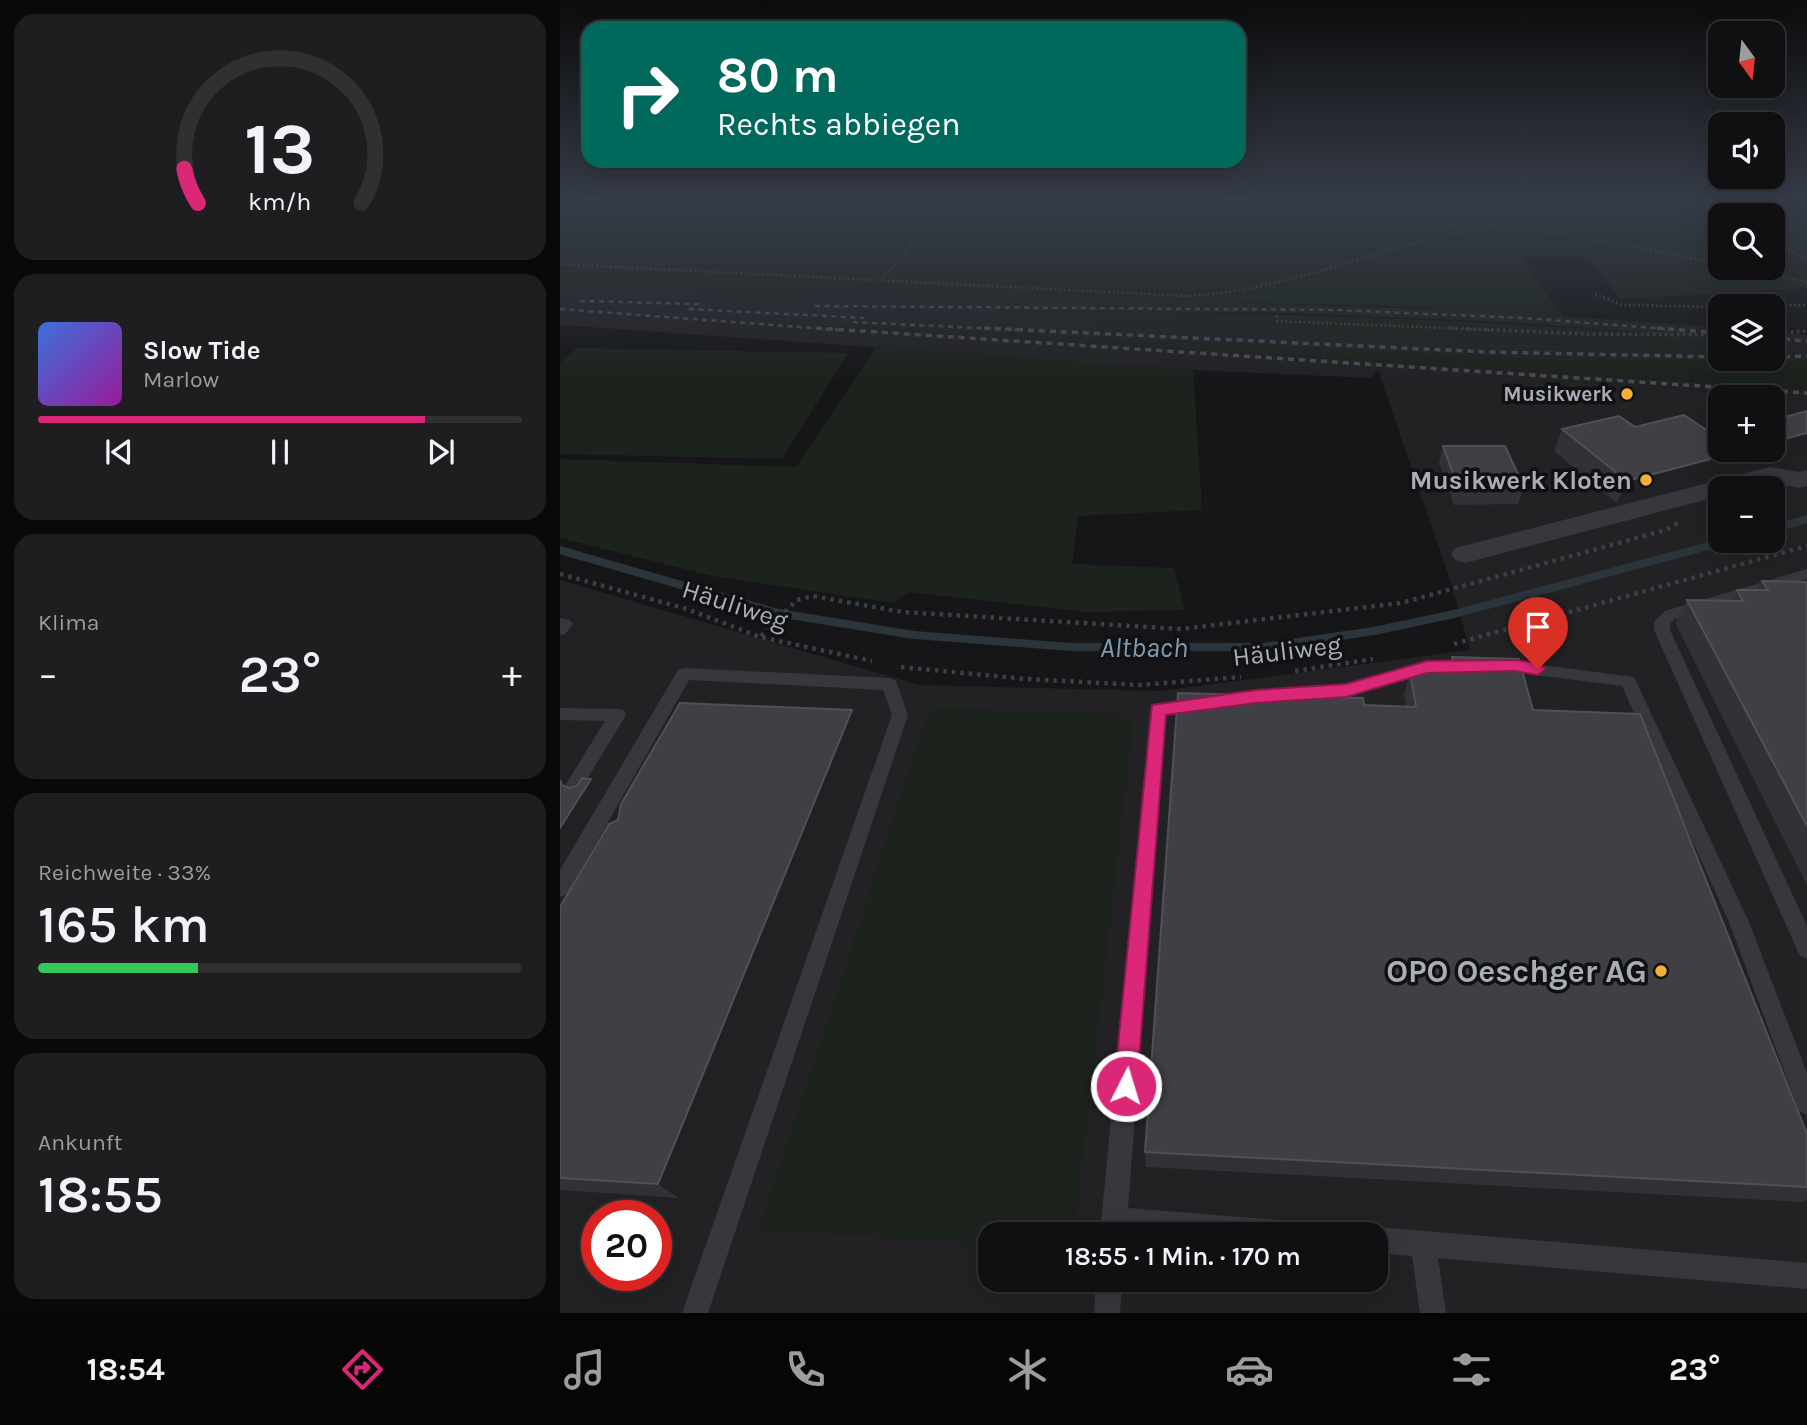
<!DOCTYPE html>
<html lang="de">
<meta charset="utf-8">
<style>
:root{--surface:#101012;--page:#1e1e20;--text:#f1f3f6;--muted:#9c9d9f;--line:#303032;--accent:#db2777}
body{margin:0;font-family:Karla,sans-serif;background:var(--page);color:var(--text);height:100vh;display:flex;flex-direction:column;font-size:26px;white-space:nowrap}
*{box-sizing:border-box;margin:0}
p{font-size:23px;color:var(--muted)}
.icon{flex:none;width:38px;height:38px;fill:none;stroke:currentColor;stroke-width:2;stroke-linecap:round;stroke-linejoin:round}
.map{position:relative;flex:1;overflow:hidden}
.panel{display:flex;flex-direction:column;gap:14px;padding:14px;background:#09090a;width:560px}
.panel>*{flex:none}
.guide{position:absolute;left:21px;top:21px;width:665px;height:147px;border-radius:21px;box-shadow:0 7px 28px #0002,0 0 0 2px var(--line);background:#00695c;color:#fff;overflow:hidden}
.needle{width:46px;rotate:165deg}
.controls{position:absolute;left:1148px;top:21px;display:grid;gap:14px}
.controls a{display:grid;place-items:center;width:77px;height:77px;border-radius:14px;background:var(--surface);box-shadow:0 7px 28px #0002,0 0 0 2px var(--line);font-size:35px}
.speed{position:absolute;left:21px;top:1200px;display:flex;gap:14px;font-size:35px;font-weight:700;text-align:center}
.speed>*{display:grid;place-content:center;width:91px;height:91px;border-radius:50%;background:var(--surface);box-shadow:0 7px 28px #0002,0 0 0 2px var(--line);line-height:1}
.speed .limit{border:10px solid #d22;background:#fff;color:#111}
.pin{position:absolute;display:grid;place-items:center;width:60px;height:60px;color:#fff;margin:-72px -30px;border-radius:50% 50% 50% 0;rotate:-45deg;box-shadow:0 0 7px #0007}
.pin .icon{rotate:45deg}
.me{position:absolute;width:77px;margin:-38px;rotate:5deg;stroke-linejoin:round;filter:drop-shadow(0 0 5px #0008)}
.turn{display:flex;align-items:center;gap:24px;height:147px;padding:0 21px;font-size:32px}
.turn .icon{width:91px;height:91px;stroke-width:2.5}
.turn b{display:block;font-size:49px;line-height:60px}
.big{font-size:52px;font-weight:600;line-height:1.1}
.panel .widget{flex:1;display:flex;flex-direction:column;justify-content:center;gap:10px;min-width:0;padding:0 24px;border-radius:21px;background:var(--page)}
.panel .dial{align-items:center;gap:0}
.dial svg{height:182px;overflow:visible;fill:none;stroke:var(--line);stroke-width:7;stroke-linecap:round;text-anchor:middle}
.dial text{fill:var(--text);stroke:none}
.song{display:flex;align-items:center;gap:21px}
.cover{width:84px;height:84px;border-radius:10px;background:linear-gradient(135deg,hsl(220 70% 55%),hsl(300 70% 35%))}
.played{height:7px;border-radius:4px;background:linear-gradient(90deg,var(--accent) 80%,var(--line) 80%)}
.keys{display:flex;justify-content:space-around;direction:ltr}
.heat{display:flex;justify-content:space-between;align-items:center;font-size:38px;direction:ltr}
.charge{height:10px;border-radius:5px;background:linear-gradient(90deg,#34c759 33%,var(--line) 0)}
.trip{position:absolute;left:418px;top:1222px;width:410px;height:70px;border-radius:21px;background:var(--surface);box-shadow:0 7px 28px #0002,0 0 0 2px var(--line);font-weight:600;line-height:70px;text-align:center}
.tab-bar{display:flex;height:112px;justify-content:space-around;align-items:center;background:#060607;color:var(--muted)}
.tab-bar .icon{width:49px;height:49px}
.tab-bar .active{color:var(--accent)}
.tab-bar b{font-size:32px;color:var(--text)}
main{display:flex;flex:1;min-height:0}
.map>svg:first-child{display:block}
</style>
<main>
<section class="panel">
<div class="widget dial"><svg viewBox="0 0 100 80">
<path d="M14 69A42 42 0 1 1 86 69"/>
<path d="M14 69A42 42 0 0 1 8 54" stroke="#db2777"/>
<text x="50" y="56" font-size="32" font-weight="700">13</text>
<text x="50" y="72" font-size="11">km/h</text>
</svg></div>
<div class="widget">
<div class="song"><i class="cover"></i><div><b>Slow Tide</b><p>Marlow</p></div></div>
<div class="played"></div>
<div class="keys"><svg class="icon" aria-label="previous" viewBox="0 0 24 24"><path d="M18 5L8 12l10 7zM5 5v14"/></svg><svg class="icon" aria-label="pause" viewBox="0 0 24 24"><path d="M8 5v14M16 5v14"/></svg><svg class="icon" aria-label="next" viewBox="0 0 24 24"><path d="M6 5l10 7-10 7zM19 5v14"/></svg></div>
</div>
<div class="widget"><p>Klima</p>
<div class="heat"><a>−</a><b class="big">23°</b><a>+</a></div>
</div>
<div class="widget"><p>Reichweite · 33%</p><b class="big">165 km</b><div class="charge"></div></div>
<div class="widget"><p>Ankunft</p><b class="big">18:55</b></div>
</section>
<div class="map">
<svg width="1247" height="1313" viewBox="0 0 1247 1313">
<rect width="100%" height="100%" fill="#161618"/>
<!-- built -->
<path fill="#222225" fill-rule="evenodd" d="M0 287 175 295 304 294 654 299 664 303 909 310 1160 327V339L965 323 735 313 446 311 442 319 1002 345 1160 347V359H1213V347H1226L1213 344V332L1247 335V361L1163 362 993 360 257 326 1247 389V1313H0V580L359 685 600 691 910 650 891 583 818 370 811 378 633 370 0 325ZM1160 397H1213V450H1160ZM1160 488H1213V541H1160ZM37 1216H96V1276H37ZM430 1234H816V1279H430Z"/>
<!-- green -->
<path fill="#1c231d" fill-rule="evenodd" d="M0 200H1247V288L1061 299 1027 258 961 257 1003 316 831 306 664 303 654 299 304 294 175 295 0 287ZM1160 215H1213V268H1160Z
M446 311C685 312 922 318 1160 339V347L1002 345 441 320Z
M257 324 993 360 1247 361V389L256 326Z
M317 346 633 370 642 510 518 516 512 564 614 568 625 610 528 612 349 592 333 603 152 576 0 538V459L236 467Z
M17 348 288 353 222 459 0 454V363Z
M370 707 574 715 514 1234H430V1244L199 1230Z"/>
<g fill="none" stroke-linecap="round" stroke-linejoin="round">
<!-- stream -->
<path stroke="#2c353c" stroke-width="8" d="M1213 529 1247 519
M0 550 218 613 354 635 510 647H704L814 631 894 614 1167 541"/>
<!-- path-far2 -->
<path stroke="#3d3f44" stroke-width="2.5" stroke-dasharray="2 2.5" stroke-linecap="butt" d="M156 200 234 212 366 209C363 238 339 259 321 280
M530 200 564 205 918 226
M1130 200 1168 215
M930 226 1017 236 1160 264
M1213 240 1247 260
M0 264 626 296C733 291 826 243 930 226
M1179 268 1247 282
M1035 294 1062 305 1160 307
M1189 306 1247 305
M717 316V321L930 330"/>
<!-- path-far1 -->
<path stroke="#3d3f44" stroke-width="3.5" stroke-dasharray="2.5 3.5" stroke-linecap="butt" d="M889 328 1027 334 1160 335
M1213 333 1247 331"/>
<!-- path -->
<path stroke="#3d3f44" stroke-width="4.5" stroke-dasharray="3.5 5" stroke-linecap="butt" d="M0 574 127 609 200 637 312 661
M201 636 237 600 253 596 342 612 621 629 841 603 1106 530 1119 522
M894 644 1247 546
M341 667 466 679 579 685 681 677
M735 671 813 659"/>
<!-- lane -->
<path fill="#37383d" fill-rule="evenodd" d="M1247 569V579L1115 619 1110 624V630L1247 926V959L1240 956 1094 630V622L1105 611Z
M0 618 10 620 13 624 5 634 0 635Z
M909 660 915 662 917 666 915 670 867 673 786 697 690 703 684 701 682 697 684 693 690 691 786 685 867 661Z
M942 660 1074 677 1189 922 1247 1073V1115L1239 1111 1169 922 1062 686 936 670 934 666 936 662Z
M124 668 329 678 335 680 337 684 348 715 148 1313H122L332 715 323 690 129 680 7 894 0 897V870L118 670Z
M637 698 643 700 645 704 643 708 606 715 568 1208 731 1221 740 1225 744 1234H540L590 710 592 706 598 704Z
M0 708 58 709 64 710 66 715 21 789 15 791 9 789 6 784 45 721 0 720Z
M816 1227 1247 1263V1289L878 1258 886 1313H860L852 1256 816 1253V1234H806Z
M536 1279H562L560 1313H534Z"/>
<!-- street -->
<path fill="#37383d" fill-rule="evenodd" d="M1210 467 1239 472 1247 470V486L1240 488 1210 483 1189 488H1160V496L905 563 895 560 891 554 895 548Z"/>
<!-- rail-far1 -->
<path stroke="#4a4c52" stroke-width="2.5" stroke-dasharray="5 4.5" stroke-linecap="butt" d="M20 301 139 304
M255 306 776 310 964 318 1120 330
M0 309 279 330
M129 309 304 318
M293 322 461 330"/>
<!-- rail -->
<path stroke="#4a4c52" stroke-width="3.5" stroke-dasharray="6 5" stroke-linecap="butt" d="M256 328 1247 393
M424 328 927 352 1160 357
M1097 328 1160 333
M1213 338 1247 341
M1213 357 1247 356"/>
</g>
<!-- wall -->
<path fill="#323236" d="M1124 415 1057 503 994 451 1002 429 1075 427Z
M883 446 964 487 958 504 894 505 879 463Z
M1202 581 1247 582V885L1115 623 1127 600 1170 601 1177 590H1196Z
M892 657 973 710 1247 1134V1200L1242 1202 586 1167 585 1152 804 705 846 706 844 695 850 672 887 673Z
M292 710 301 733 119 1198 0 1190V907Z"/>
<!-- shaded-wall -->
<path fill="#212124" d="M1247 433V452L1057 503 1067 481 1185 450H1213V442Z
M292 710 301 733 119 1198 98 1184Z
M31 779 35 784 0 842V828Z"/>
<!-- building -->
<path fill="#3f3f44" stroke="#4f5156" stroke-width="2" d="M1247 411V433L1213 442V420Z
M1124 415 1154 435 1160 434V450H1185L1067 481 1002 429 1059 416 1075 427Z
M883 446H945L964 487H898Z
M1202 581 1247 582V826L1127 600 1183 601 1177 590H1208Z
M892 657 959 659 973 710 1080 714 1247 1134V1187L585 1152 618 693 803 698 804 705 856 707 850 672 895 673Z
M120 703 292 710 98 1184 0 1178V907L49 824 58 820 61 804Z
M22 778 31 779 0 828V780L2 785 9 788 17 786Z"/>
<!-- sky -->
<linearGradient id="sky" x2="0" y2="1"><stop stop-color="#0c0c0d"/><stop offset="0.52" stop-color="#363c48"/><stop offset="1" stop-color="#363c48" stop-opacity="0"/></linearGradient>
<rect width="1247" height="383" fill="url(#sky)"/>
<!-- route -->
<path fill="#db2777" stroke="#8e194d" stroke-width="2" d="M955 660 978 663 986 669 978 675 955 671 867 673 786 697 696 703 606 715 577 1086 574 1094 566 1097 557 1094 554 1086 592 705 696 690 786 684 867 661Z"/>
<!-- markers -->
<g fill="#f2b134" stroke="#111113" stroke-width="2.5">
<circle cx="1067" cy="394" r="7"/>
<circle cx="1086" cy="480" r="7"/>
<circle cx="1101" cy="971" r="7"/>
</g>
<g text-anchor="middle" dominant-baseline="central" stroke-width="7" stroke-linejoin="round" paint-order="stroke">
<!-- far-poi labels -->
<g font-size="21" font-weight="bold" fill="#a8adb8" stroke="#111113" text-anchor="end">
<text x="1053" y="394">Musikwerk</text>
</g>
<!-- poi labels -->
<g font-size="26" font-weight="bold" fill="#a8adb8" stroke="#111113" text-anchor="end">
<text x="1072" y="480">Musikwerk Kloten</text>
</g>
<!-- street labels -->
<g font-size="26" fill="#a8adb8" stroke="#111113">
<text transform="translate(175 605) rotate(18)">Häuliweg</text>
<text transform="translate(727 651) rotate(-7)">Häuliweg</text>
</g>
<!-- water labels -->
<g font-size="28" font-style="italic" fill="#7f9bb3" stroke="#111113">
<text x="584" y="647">Altbach</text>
</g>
<!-- near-poi labels -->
<g font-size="32" font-weight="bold" fill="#a8adb8" stroke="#111113" text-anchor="end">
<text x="1087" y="971">OPO Oeschger AG</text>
</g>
</g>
</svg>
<div class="controls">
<a><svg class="needle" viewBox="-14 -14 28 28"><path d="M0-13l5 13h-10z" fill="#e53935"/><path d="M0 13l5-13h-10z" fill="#9c9d9f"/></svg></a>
<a><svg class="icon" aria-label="sound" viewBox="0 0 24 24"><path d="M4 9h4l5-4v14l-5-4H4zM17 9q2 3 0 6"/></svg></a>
<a><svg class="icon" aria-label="search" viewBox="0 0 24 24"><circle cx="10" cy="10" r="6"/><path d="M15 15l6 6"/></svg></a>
<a><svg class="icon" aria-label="layers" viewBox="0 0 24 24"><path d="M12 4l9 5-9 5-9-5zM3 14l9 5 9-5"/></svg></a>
<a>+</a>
<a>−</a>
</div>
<div class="speed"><div class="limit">20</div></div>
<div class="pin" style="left:978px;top:669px;background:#d93025"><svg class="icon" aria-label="arrive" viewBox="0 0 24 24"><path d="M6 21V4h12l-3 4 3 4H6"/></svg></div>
<svg class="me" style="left:566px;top:1086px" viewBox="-20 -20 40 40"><circle r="17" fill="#db2777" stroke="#fff" stroke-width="3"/><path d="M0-11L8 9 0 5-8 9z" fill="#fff"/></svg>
<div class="trip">18:55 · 1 Min. · 170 m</div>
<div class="guide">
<div class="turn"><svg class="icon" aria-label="right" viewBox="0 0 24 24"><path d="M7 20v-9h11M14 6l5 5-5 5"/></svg><div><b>80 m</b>Rechts abbiegen</div></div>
</div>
</div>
</main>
<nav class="tab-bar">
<b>18:54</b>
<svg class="icon active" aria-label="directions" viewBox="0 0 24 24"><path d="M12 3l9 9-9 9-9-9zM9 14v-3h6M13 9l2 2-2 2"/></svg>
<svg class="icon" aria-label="music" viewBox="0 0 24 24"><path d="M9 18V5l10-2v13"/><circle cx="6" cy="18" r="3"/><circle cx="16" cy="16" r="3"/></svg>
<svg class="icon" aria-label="phone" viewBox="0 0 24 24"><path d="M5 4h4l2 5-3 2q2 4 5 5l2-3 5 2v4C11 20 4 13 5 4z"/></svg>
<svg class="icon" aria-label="climate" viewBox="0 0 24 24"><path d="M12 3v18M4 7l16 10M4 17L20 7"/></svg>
<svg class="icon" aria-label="car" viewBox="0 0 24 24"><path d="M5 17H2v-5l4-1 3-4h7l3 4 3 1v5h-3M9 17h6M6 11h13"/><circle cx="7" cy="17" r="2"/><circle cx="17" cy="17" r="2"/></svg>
<svg class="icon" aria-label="filters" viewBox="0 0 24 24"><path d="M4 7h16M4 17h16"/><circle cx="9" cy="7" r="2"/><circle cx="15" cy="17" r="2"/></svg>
<b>23°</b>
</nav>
